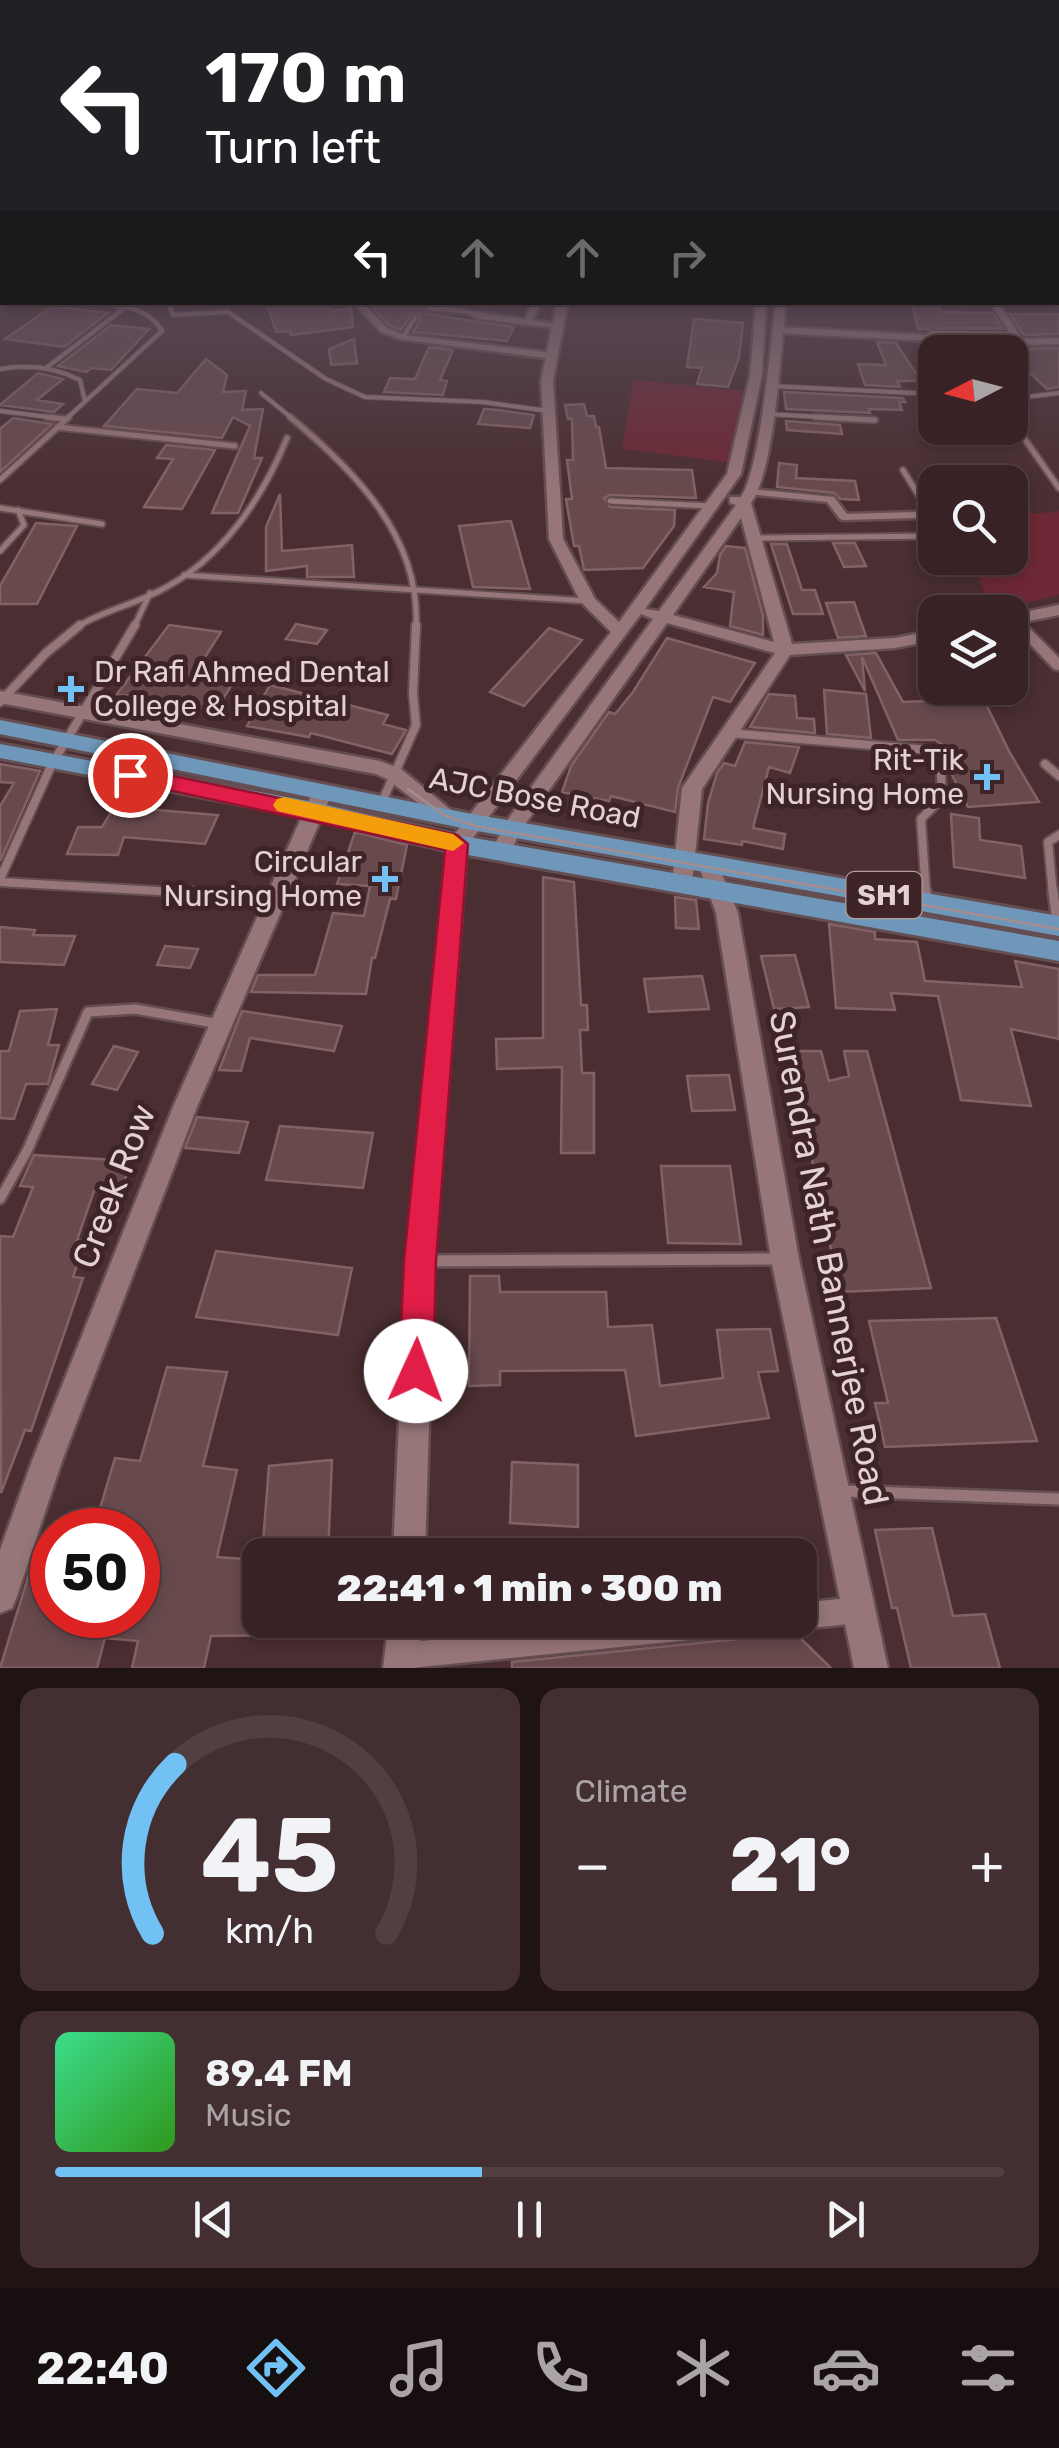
<!DOCTYPE html>
<meta charset="utf-8">
<style>
:root{--surface:#382225;--page:#432f32;--text:#f1f3f6;--muted:#aba4a7;--line:#523f42;--accent:#71c1f5}
body{margin:0;font-family:Rubik,sans-serif;background:var(--page);color:var(--text);height:100vh;display:flex;flex-direction:column;font-size:38px;white-space:nowrap}
*{box-sizing:border-box;margin:0}
p{font-size:32px;color:var(--muted)}
.icon{flex:none;width:55px;height:55px;fill:none;stroke:currentColor;stroke-width:2;stroke-linecap:round;stroke-linejoin:round}
.map{position:relative;height:1668px;overflow:hidden}
.sheet{display:flex;flex-direction:column;gap:20px;padding:20px;background:#1f1314;flex:1}
.sheet>*{flex:none}
.top-card{position:absolute;left:0px;top:0px;width:1060px;height:305px;box-shadow:0 5px 15px #0003,0 0 0 2px var(--line);background:#202124;color:#fff;overflow:hidden}
.needle{width:65px;rotate:264deg}
.buttons{position:absolute;left:918px;top:335px;display:grid;gap:20px}
.buttons a{display:grid;place-items:center;width:110px;height:110px;border-radius:20px;background:var(--surface);box-shadow:0 5px 15px #0003,0 0 0 2px var(--line);font-size:50px}
.speed{position:absolute;left:30px;top:1508px;display:flex;gap:20px;font-size:50px;font-weight:700;text-align:center}
.speed>*{display:grid;place-content:center;width:130px;height:130px;border-radius:50%;background:var(--surface);box-shadow:0 5px 15px #0003,0 0 0 2px var(--line);line-height:1}
.speed .limit{border:15px solid #d22;background:#fff;color:#111}
.pin{position:absolute;display:grid;place-items:center;width:85px;height:85px;color:#fff;margin:-42px;border:5px solid #fff;border-radius:50%;box-shadow:0 2px 10px #0007}
.me{position:absolute;width:110px;margin:-55px;rotate:2deg;stroke-linejoin:round;filter:drop-shadow(0 0 8px #0008)}
.turn{display:flex;align-items:center;gap:35px;height:210px;padding:0 40px;font-size:45px}
.turn .icon{width:130px;height:130px;stroke-width:2.5}
.turn b{display:block;font-size:70px;line-height:85px}
.lanes{display:flex;align-items:center;height:95px;padding:0 40px;background:#0003;justify-content:center;gap:50px;direction:ltr}
.lanes .off{opacity:.35}
.big{font-size:75px;font-weight:800;line-height:1.1}
.sheet .tile{flex:1;display:flex;flex-direction:column;justify-content:center;gap:15px;min-width:0;padding:0 35px;border-radius:20px;background:var(--page)}
.sheet .dial{align-items:center;gap:0}
.dial svg{height:260px;overflow:visible;fill:none;stroke:var(--line);stroke-width:7;stroke-linecap:round;text-anchor:middle}
.dial text{fill:var(--text);stroke:none}
.song{display:flex;align-items:center;gap:30px}
.cover{width:120px;height:120px;border-radius:15px;background:linear-gradient(135deg,hsl(150 70% 55%),hsl(110 70% 35%))}
.played{height:10px;border-radius:5px;background:linear-gradient(90deg,var(--accent) 45%,var(--line) 45%)}
.keys{display:flex;justify-content:space-around;direction:ltr}
.heat{display:flex;justify-content:space-between;align-items:center;font-size:55px;direction:ltr}
.sheet .tiles{flex:1;display:grid;gap:20px;grid-template-columns:1fr 1fr}
.tile:last-child{grid-column:span 2}
.trip{position:absolute;left:242px;top:1538px;width:575px;height:100px;border-radius:20px;background:var(--surface);box-shadow:0 5px 15px #0003,0 0 0 2px var(--line);font-weight:800;line-height:100px;text-align:center}
.tabs{display:flex;height:160px;justify-content:space-around;align-items:center;background:#160e0f;color:var(--muted)}
.tabs .icon{width:70px;height:70px}
.tabs .on{color:var(--accent)}
.tabs b{font-size:45px;color:var(--text)}
.map>svg:first-child{display:block}
</style>
<div class="map">
<svg width="1059" height="1668" viewBox="0 0 1059 1668">
<rect width="100%" height="100%" fill="#4a2e31"/>
<!-- green -->
<path fill="#6d2935" d="M634 380 744 391 733 463 622 449Z
M949 478H1009L1033 514 1059 511V595L991 612 973 558H1010V482H950Z"/>
<!-- building -->
<path fill="#684a4d" stroke="#826265" stroke-width="2.5" d="M328 302 332 311 351 308 353 327 291 335 290 331 276 332 267 304Z
M376 302 425 306 428 314 514 327 507 341 413 332 420 320 419 314H412L401 330 389 325 374 309Z
M912 302 939 304 941 312 993 313 1002 328 918 329Z
M53 306 108 313 64 347 5 339Z
M1010 314H1059V334L1024 335Z
M694 319 743 323 739 358 728 387 697 384 702 368 687 367Z
M111 325 149 329 111 370 92 368 86 372 58 366Z
M354 339 357 363 331 365 329 349Z
M953 341 1010 342 1019 349 1059 348V387L1047 389 1017 361H1010V352H1000L997 347 956 346Z
M877 342 896 343 921 381H897L900 387 865 385 858 364 886 365Z
M429 347 453 350 440 380 447 381 443 395 384 392 390 378 415 379Z
M206 359 227 375 223 392 246 391 242 410 263 409 254 458H262L238 513H212L250 426 233 417 222 438 104 426 137 389 177 393Z
M38 373 63 379 37 400 63 404 54 412 0 405Z
M784 392 903 398 905 402H899L902 410 869 409 870 413 786 409Z
M584 404 587 416H594L596 427H599L606 468 692 470 696 498 610 495 604 498 610 507 675 510 674 526 643 568 584 570 579 546H574L566 499H572L567 460H573L572 419H568L565 405Z
M484 409 498 410 534 415 530 428 478 424Z
M13 418 52 424 0 472V429Z
M786 421 840 425 842 434 787 430Z
M166 445 215 450 182 509 144 507 173 459 157 458Z
M779 463 797 465 796 478 855 481 859 500 840 499 834 493 777 487Z
M280 494 282 551 352 545 354 577H307V566L266 571V527Z
M511 521 530 589 473 587 459 526Z
M36 523 77 526 37 604H0V586Z
M833 543H855L866 566 844 567Z
M771 544H787L802 590H815L823 614H793Z
M726 546 745 548 763 616V635L730 626 734 592 704 587 717 573 720 555Z
M854 602 866 636 838 638 826 603Z
M296 624 327 630 317 644 286 639Z
M169 625 221 632 200 665 241 671 215 711 117 694Z
M549 628 582 640 524 706 490 692Z
M667 638 755 663 730 702 713 697 678 788 675 812 611 796 609 801 562 792 571 766 609 712 615 714 633 692Z
M876 653 903 702 950 700 948 694H981L1010 753 1039 802 968 807 948 767 946 747 935 740H898L862 657 865 691 846 655Z
M270 685 388 715 383 724 406 730 392 754 311 733 309 737 247 726Z
M824 690 866 694 871 738 827 734Z
M769 694 795 696 797 718 814 719 815 733 750 727Z
M745 742 799 747 790 773 769 767 753 828 785 834 783 849 742 841V845L704 839 708 803 717 773 724 763 735 766Z
M0 764 40 771 0 861V806L14 783 0 782Z
M126 788 155 792 145 809 218 815 205 844 124 837 118 855 67 854 78 827H102Z
M951 814 979 818 980 840 1021 846 1025 878 954 867Z
M355 832 407 845 396 899H390L375 958H372L366 994 251 992 258 975H315L333 913 364 916 370 886 337 884Z
M543 877 574 882 581 1005H587L588 1030H580L582 1073H594V1153H561L562 1067 497 1069 496 1039 543 1038Z
M675 897 696 900 699 929 676 928Z
M829 924 875 932V939L917 942 925 981 1022 987 1015 961 1059 969V1039L1011 1029 1031 1106 961 1100 938 996 891 993 895 1010 836 1008Z
M0 927 35 930 33 935 75 936 64 965 0 962Z
M165 946 198 949 190 968 157 965Z
M795 955 809 1007 774 1009 761 956Z
M702 976 709 1009 649 1012 644 979Z
M57 1009 48 1045H59L48 1084H26L14 1119 0 1118V1051H9L20 1011Z
M242 1011 342 1026 334 1051 250 1038 241 1071 219 1070Z
M114 1046 138 1052 117 1090 92 1084Z
M789 1051H821L829 1081 849 1076 844 1051H867L931 1288 840 1292Z
M729 1075 735 1110 692 1111 687 1076Z
M197 1117 248 1122 239 1153 185 1148Z
M280 1126 373 1133 363 1188 266 1180Z
M34 1155 131 1161 121 1192 94 1191 77 1240H86L73 1277 83 1278 31 1431 25 1430 1 1493 0 1236 13 1237 33 1187 20 1186Z
M661 1166H730L741 1244 668 1243Z
M216 1251 352 1268 338 1335 196 1317Z
M470 1276H499L500 1292H606L608 1327 652 1325 660 1386 723 1378 717 1330 770 1329 778 1371 758 1372 769 1418 636 1436 625 1370 500 1371V1385L469 1386Z
M996 1318 1037 1441 885 1447 875 1403H888L869 1321Z
M167 1367 227 1372 203 1466 237 1470 217 1557 260 1560V1620H326L324 1635 211 1636 204 1668H132L138 1641 105 1638 97 1668H0L37 1548 52 1549V1615H138V1558L144 1530 95 1525 115 1458 140 1461Z
M332 1460 328 1555H262L269 1466Z
M512 1462 578 1465V1527L510 1523Z
M932 1528 953 1616 985 1614 1000 1668H911L897 1608H892L875 1530Z
M787 1625 831 1668H512V1662L758 1637 772 1626Z"/>
<g fill="none" stroke-linecap="round" stroke-linejoin="round">
<defs>
<path id="lane-far4" d="M168 302 173 315 228 312 326 379 365 397 483 402 549 411
M403 337 415 318
M46 368 122 310
M0 369C29 364 54 367 80 380L85 401
M769 386 935 394
M261 393 293 419
M1010 399 1059 393
M0 411 65 419
M765 414 861 419
M66 419 162 331C145 301 103 305 73 302"/>
<path id="lane-far3" d="M46 417 65 419
M290 417C354 470 421 537 416 627
M815 417 875 420
M1010 418 1059 488
M57 427 235 446
M903 470 935 522
M0 480 69 417
M610 501 711 506
M0 508 102 524
M755 538 935 536
M0 551 24 525 18 510
M184 575 588 601
M77 627C103 610 134 605 161 590 222 559 262 499 287 438
M134 627 150 593"/>
<path id="lane-far2" d="M0 702 46 653 80 625
M729 733 940 751 942 798 921 819 926 894
M1045 764 1059 776
M382 802 416 725 413 693 416 625
M0 879 51 766 135 625
M0 882 212 894
M1053 894 1048 842 1059 835"/>
<path id="lane-far1" d="M166 891 275 897
M926 891 927 901
M1053 891 1057 922
M0 1199 27 1151 88 1012 135 1009 220 1024"/>
<path id="lane" d="M424 1261 780 1259
M844 1491 1059 1499"/>
<path id="street" d="M1058 286H1059V291H1058Z
M353 302H362L387 328 404 335 553 353 557 356 553 359 400 339 381 332Z
M430 302H438L436 306C467 309 494 316 525 319L533 302H541L533 320 562 325 558 328 478 319 469 314 428 310Z
M990 302H998L1022 339 1059 338V344L1019 345 1012 338 935 337 930 341 777 333 773 330 777 327 926 335 931 331 1009 332Z
M752 489 834 497 847 514 916 512 921 515 916 518 844 520 840 519 827 502 748 494V490Z
M1014 616 1018 617 1059 658V670L1054 669 1010 623V617Z
M858 1597 867 1601 871 1610 867 1619 858 1623 800 1629 791 1625 789 1620H800V1603Z
M633 1620H771L767 1629 758 1633 410 1668 393 1665 389 1656 393 1647 402 1643Z"/>
<path id="secondary" d="M557 302H568L553 381 563 539 595 599 619 622 727 474 750 375 756 302H766L762 375 741 474 645 609 659 611 736 505 730 503V497H741C761 466 770 345 776 302H786C781 348 775 470 751 503L792 644 895 638 935 630V640L895 648 790 655 702 789 692 883 689 889H675L672 883 682 788 775 653 667 623 521 830 508 858H494L491 852 506 822 653 619 641 614 467 846 434 1261 425 1555H393L406 1261 447 844 611 632 580 601 549 539 541 381ZM741 518 774 642 673 615Z
M1059 605V615L1010 625V615Z
M0 691 380 761 401 769 457 815 447 822 440 820 387 779 376 774 0 703Z
M323 784 333 791 197 1107 62 1461 17 1596 12 1608 0 1613V1550L32 1461 173 1107 313 791Z
M708 856 715 858 718 864 738 913 799 1259 888 1668H854L771 1259 716 913 698 864 701 858Z
M389 1620H423L417 1668H383Z"/>
<path id="primary" d="M0 720 472 814 1059 916V936L472 830 0 734Z
M0 744 313 802 457 835 1059 941V961L457 853 313 818 0 758Z"/>
</defs>
<!-- lane-far4 casing -->
<use href="#lane-far4" stroke="#654e51" stroke-width="6"/>
<!-- lane-far3 casing -->
<use href="#lane-far3" stroke="#654e51" stroke-width="9"/>
<!-- lane-far2 casing -->
<use href="#lane-far2" stroke="#654e51" stroke-width="12"/>
<!-- lane-far1 casing -->
<use href="#lane-far1" stroke="#654e51" stroke-width="14"/>
<!-- lane casing -->
<use href="#lane" stroke="#654e51" stroke-width="16"/>
<!-- street casing -->
<use href="#street" stroke="#654e51" stroke-width="5"/>
<!-- secondary casing -->
<use href="#secondary" stroke="#654e51" stroke-width="5"/>
<!-- primary casing -->
<use href="#primary" stroke="#654e51" stroke-width="6"/>
<!-- lane-far4 -->
<use href="#lane-far4" stroke="#977679" stroke-width="4"/>
<!-- lane-far3 -->
<use href="#lane-far3" stroke="#977679" stroke-width="5"/>
<!-- lane-far2 -->
<use href="#lane-far2" stroke="#977679" stroke-width="8"/>
<!-- lane-far1 -->
<use href="#lane-far1" stroke="#977679" stroke-width="9"/>
<!-- lane -->
<use href="#lane" stroke="#977679" stroke-width="11"/>
<!-- street -->
<use href="#street" fill="#977679" fill-rule="evenodd"/>
<!-- secondary -->
<use href="#secondary" fill="#977679" fill-rule="evenodd"/>
<!-- primary -->
<use href="#primary" fill="#6e97b9" fill-rule="evenodd"/>
<!-- tram -->
<path stroke="#a48d8f" stroke-width="2.5" d="M408 789 444 815 475 826 1059 929"/>
</g>
<!-- sky -->
<linearGradient id="sky" x2="0" y2="1"><stop stop-color="#29191b"/><stop offset="0.52" stop-color="#5a4c5a"/><stop offset="1" stop-color="#5a4c5a" stop-opacity="0"/></linearGradient>
<rect width="1059" height="489" fill="url(#sky)"/>
<!-- route -->
<path fill="#e11d48" stroke="#92132f" stroke-width="2.5" d="M130 767 457 835 468 844 436 1261 433 1371 428 1383 416 1388 404 1383 399 1371 404 1261 445 850 122 780 119 775Z"/>
<!-- slow -->
<path fill="#f59e0b" d="M284 797 453 834 464 843 453 851 277 811 273 805 277 799Z"/>
<!-- markers -->
<g fill="#71c1f5" stroke="#3f2427" stroke-width="4">
<path d="M66 674h10v10h10v10h-10v10h-10v-10h-10v-10h10z"/>
<path d="M982 762h10v10h10v10h-10v10h-10v-10h-10v-10h10z"/>
<path d="M380 864h10v10h10v10h-10v10h-10v-10h-10v-10h10z"/>
</g>
<g text-anchor="middle" dominant-baseline="central" stroke-width="10" stroke-linejoin="round" paint-order="stroke">
<!-- shield labels -->
<rect fill="#3f2427" stroke="#b29d9f" stroke-width="2.5" x="846.5" y="872" width="75" height="46" rx="8"/>
<g font-size="28" font-weight="bold" fill="#e4d1d3">
<text x="884" y="895">SH1</text>
</g>
<!-- poi labels -->
<g font-size="30" fill="#e4d1d3" stroke="#3f2427" text-anchor="end">
<text x="94" y="672" text-anchor="start">Dr Rafi Ahmed Dental<tspan x="94" dy="34">College &amp; Hospital</tspan></text>
<text x="964" y="760">Rit-Tik<tspan x="964" dy="34">Nursing Home</tspan></text>
<text x="362" y="862">Circular<tspan x="362" dy="34">Nursing Home</tspan></text>
</g>
<!-- street labels -->
<g font-size="30" fill="#e4d1d3" stroke="#3f2427">
<text transform="translate(535 798) rotate(11)">AJC Bose Road</text>
</g>
<!-- near-street labels -->
<g font-size="35" fill="#e4d1d3" stroke="#3f2427">
<text transform="translate(114 1186) rotate(-69)">Creek Row</text>
<text transform="translate(829 1258) rotate(79)">Surendra Nath Bannerjee Road</text>
</g>
</g>
</svg>
<div class="buttons">
<a><svg class="needle" viewBox="-14 -14 28 28"><path d="M0-13l5 13h-10z" fill="#e53935"/><path d="M0 13l5-13h-10z" fill="#aba4a7"/></svg></a>
<a><svg class="icon" aria-label="search" viewBox="0 0 24 24"><circle cx="10" cy="10" r="6"/><path d="M15 15l6 6"/></svg></a>
<a><svg class="icon" aria-label="layers" viewBox="0 0 24 24"><path d="M12 4l9 5-9 5-9-5zM3 14l9 5 9-5"/></svg></a>
</div>
<div class="speed"><div class="limit">50</div></div>
<div class="pin" style="left:130px;top:775px;background:#d93025"><svg class="icon" aria-label="arrive" viewBox="0 0 24 24"><path d="M6 21V4h12l-3 4 3 4H6"/></svg></div>
<svg class="me" style="left:416px;top:1371px" viewBox="-20 -20 40 40"><circle r="19" fill="#fff"/><path d="M0-13L10 11 0 6-10 11z" fill="#e11d48"/></svg>
<div class="trip">22:41 · 1 min · 300 m</div>
<div class="top-card">
<div class="turn"><svg class="icon" aria-label="left" viewBox="0 0 24 24"><path d="M17 20v-9H6M10 6l-5 5 5 5"/></svg><div><b>170 m</b>Turn left</div></div>
<div class="lanes"><svg class="icon" aria-label="left" viewBox="0 0 24 24"><path d="M17 20v-9H6M10 6l-5 5 5 5"/></svg><svg class="icon off" aria-label="ahead" viewBox="0 0 24 24"><path d="M12 20V5M6 11l6-6 6 6"/></svg><svg class="icon off" aria-label="ahead" viewBox="0 0 24 24"><path d="M12 20V5M6 11l6-6 6 6"/></svg><svg class="icon off" aria-label="right" viewBox="0 0 24 24"><path d="M7 20v-9h11M14 6l5 5-5 5"/></svg></div>
</div>
</div>
<section class="sheet">
<div class="tiles">
<div class="tile dial"><svg viewBox="0 0 100 80">
<path d="M14 69A42 42 0 1 1 86 69"/>
<path d="M14 69A42 42 0 0 1 21 17" stroke="#71c1f5"/>
<text x="50" y="56" font-size="32" font-weight="700">45</text>
<text x="50" y="72" font-size="11">km/h</text>
</svg></div>
<div class="tile"><p>Climate</p>
<div class="heat"><a>−</a><b class="big">21°</b><a>+</a></div>
</div>
<div class="tile">
<div class="song"><i class="cover"></i><div><b>89.4 FM</b><p>Music</p></div></div>
<div class="played"></div>
<div class="keys"><svg class="icon" aria-label="previous" viewBox="0 0 24 24"><path d="M18 5L8 12l10 7zM5 5v14"/></svg><svg class="icon" aria-label="pause" viewBox="0 0 24 24"><path d="M8 5v14M16 5v14"/></svg><svg class="icon" aria-label="next" viewBox="0 0 24 24"><path d="M6 5l10 7-10 7zM19 5v14"/></svg></div>
</div>
</div>
</section>
<nav class="tabs">
<b>22:40</b>
<svg class="icon on" aria-label="directions" viewBox="0 0 24 24"><path d="M12 3l9 9-9 9-9-9zM9 14v-3h6M13 9l2 2-2 2"/></svg>
<svg class="icon" aria-label="music" viewBox="0 0 24 24"><path d="M9 18V5l10-2v13"/><circle cx="6" cy="18" r="3"/><circle cx="16" cy="16" r="3"/></svg>
<svg class="icon" aria-label="phone" viewBox="0 0 24 24"><path d="M5 4h4l2 5-3 2q2 4 5 5l2-3 5 2v4C11 20 4 13 5 4z"/></svg>
<svg class="icon" aria-label="climate" viewBox="0 0 24 24"><path d="M12 3v18M4 7l16 10M4 17L20 7"/></svg>
<svg class="icon" aria-label="car" viewBox="0 0 24 24"><path d="M5 17H2v-5l4-1 3-4h7l3 4 3 1v5h-3M9 17h6M6 11h13"/><circle cx="7" cy="17" r="2"/><circle cx="17" cy="17" r="2"/></svg>
<svg class="icon" aria-label="filters" viewBox="0 0 24 24"><path d="M4 7h16M4 17h16"/><circle cx="9" cy="7" r="2"/><circle cx="15" cy="17" r="2"/></svg>
</nav>
